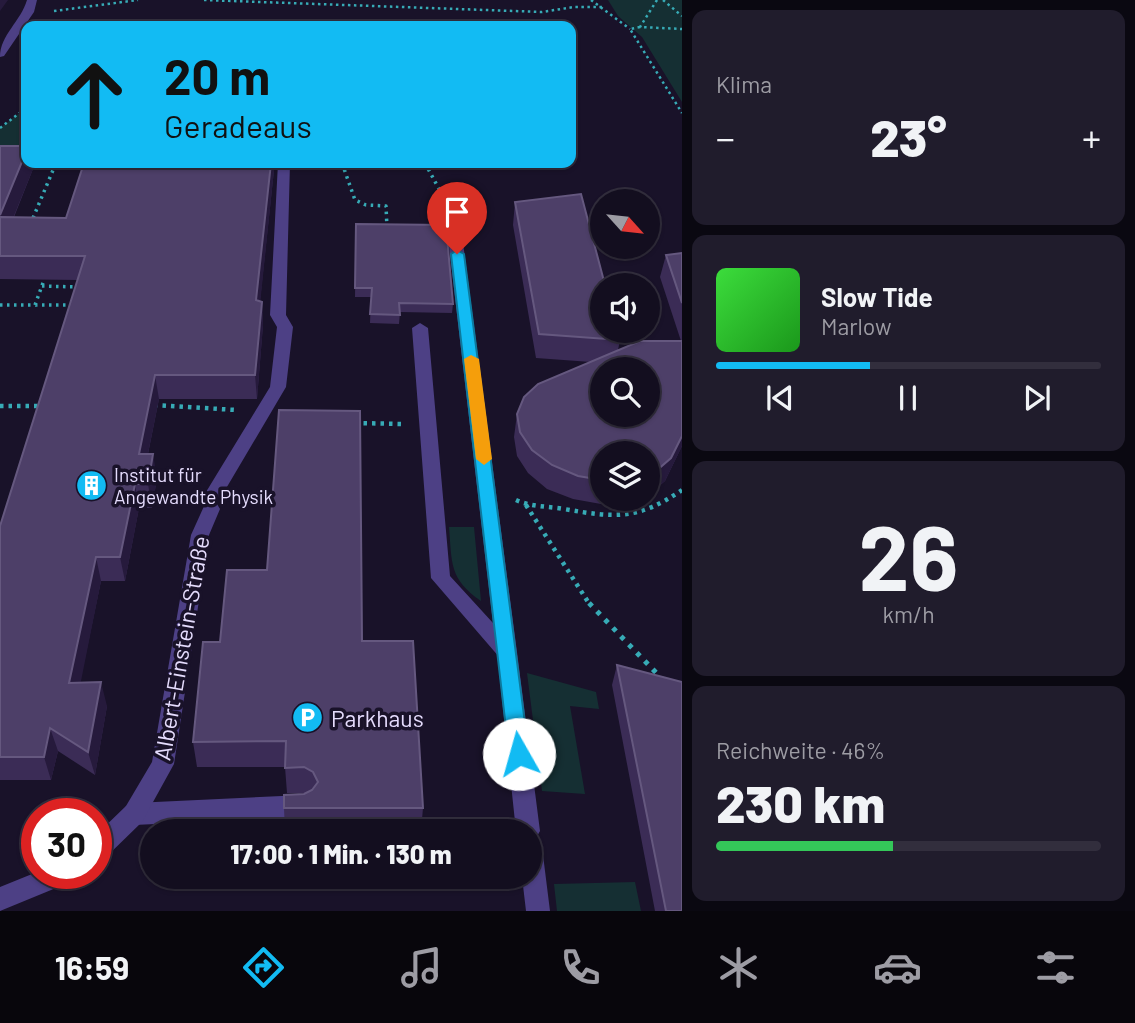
<!DOCTYPE html>
<html lang="de">
<meta charset="utf-8">
<style>
:root{--surface:#130e1f;--page:#201c2c;--text:#f1f3f6;--muted:#9d9ca4;--line:#322e3d;--accent:#12bbf3}
body{margin:0;font-family:Barlow,sans-serif;background:var(--page);color:var(--text);height:100vh;display:flex;flex-direction:column;font-size:26px;white-space:nowrap}
*{box-sizing:border-box;margin:0}
p{font-size:23px;color:var(--muted)}
.icon{flex:none;width:38px;height:38px;fill:none;stroke:currentColor;stroke-width:2;stroke-linecap:round;stroke-linejoin:round}
.map{position:relative;flex:1;overflow:hidden}
.side{display:flex;flex-direction:column;gap:10px;padding:10px;background:#0a0811;width:453px}
.side>*{flex:none}
.hud{position:absolute;left:21px;top:21px;width:555px;height:147px;border-radius:14px;box-shadow:0 2px 5px #0004,0 0 0 2px var(--line);background:#12bbf3;color:#111;overflow:hidden}
.needle{width:46px;rotate:117deg}
.buttons{position:absolute;left:590px;top:189px;display:grid;gap:14px}
.buttons a{display:grid;place-items:center;width:70px;height:70px;border-radius:50%;background:var(--surface);box-shadow:0 2px 5px #0004,0 0 0 2px var(--line);font-size:35px}
.speed{position:absolute;left:21px;top:798px;display:flex;gap:14px;font-size:35px;font-weight:700;text-align:center}
.speed>*{display:grid;place-content:center;width:91px;height:91px;border-radius:50%;background:var(--surface);box-shadow:0 2px 5px #0004,0 0 0 2px var(--line);line-height:1}
.speed .limit{border:10px solid #d22;background:#fff;color:#111}
.pin{position:absolute;display:grid;place-items:center;width:60px;height:60px;color:#fff;margin:-72px -30px;border-radius:50% 50% 50% 0;rotate:-45deg;box-shadow:0 0 7px #0007}
.pin .icon{rotate:45deg}
.me{position:absolute;width:77px;margin:-38px;rotate:353deg;stroke-linejoin:round;filter:drop-shadow(0 0 5px #0008)}
.turn{display:flex;align-items:center;gap:24px;height:147px;padding:0 28px;font-size:32px}
.turn .icon{width:91px;height:91px;stroke-width:2.5}
.turn b{display:block;font-size:49px;line-height:60px}
.big{font-size:52px;font-weight:800;line-height:1.1}
.side .tile{flex:1;display:flex;flex-direction:column;justify-content:center;gap:10px;min-width:0;padding:0 24px;border-radius:14px;background:var(--page)}
.side .dial{align-items:center;gap:0}
.dial b{font-size:91px;line-height:1}
.song{display:flex;align-items:center;gap:21px}
.cover{width:84px;height:84px;border-radius:10px;background:linear-gradient(135deg,hsl(120 70% 55%),hsl(120 70% 35%))}
.played{height:7px;border-radius:4px;background:linear-gradient(90deg,var(--accent) 40%,var(--line) 40%)}
.keys{display:flex;justify-content:space-around;direction:ltr}
.heat{display:flex;justify-content:space-between;align-items:center;font-size:38px;direction:ltr}
.charge{height:10px;border-radius:5px;background:linear-gradient(90deg,#34c759 46%,var(--line) 0)}
.trip{position:absolute;left:140px;top:819px;width:402px;height:70px;border-radius:35px;background:var(--surface);box-shadow:0 2px 5px #0004,0 0 0 2px var(--line);font-weight:800;line-height:70px;text-align:center}
.dock{display:flex;height:112px;justify-content:space-around;align-items:center;background:#08060c;color:var(--muted)}
.dock .icon{width:49px;height:49px}
.dock .active{color:var(--accent)}
.dock b{font-size:32px;color:var(--text)}
main{display:flex;flex:1;min-height:0}
.map>svg:first-child{display:block}
</style>
<main>
<div class="map">
<svg width="682" height="911" viewBox="0 0 682 911">
<rect width="100%" height="100%" fill="#191229"/>
<!-- green -->
<path fill="#152f33" d="M608 0H682V102L642 37 618 16Z
M26 108V150H0V128Z
M449 527H474L481 601C449 579 452 563 449 527Z
M527 673 596 692 599 709 570 706 585 794 542 791Z
M635 882 641 911H557L554 884Z"/>
<g fill="none" stroke-linecap="round" stroke-linejoin="round">
<!-- path-far3 -->
<path stroke="#37abb6" stroke-width="2.5" stroke-dasharray="2.5 3.5" stroke-linecap="butt" d="M204 0 542 12 574 7H602
M591 0 630 29
M657 0 640 27 682 29
M663 0 682 16
M54 11 138 0
M640 27 630 29 682 113
M0 128 26 108"/>
<!-- path-far2 -->
<path stroke="#37abb6" stroke-width="3.5" stroke-dasharray="2.5 4.5" stroke-linecap="butt" d="M342 163 355 200 366 205 386 206 387 228
M425 163 446 202
M33 218 56 163
M42 286 79 287
M0 305H75
M35 305 44 280"/>
<!-- path-far1 -->
<path stroke="#37abb6" stroke-width="4.5" stroke-dasharray="3.5 5" stroke-linecap="butt" d="M154 405 236 410
M0 406H42
M355 423 403 424
M516 500C531 507 547 506 564 509 615 518 638 520 682 490
M526 505 590 605"/>
<!-- path -->
<path stroke="#37abb6" stroke-width="5" stroke-dasharray="4.5 7" stroke-linecap="butt" d="M589 603 663 680"/>
<!-- lane -->
<path fill="#4d4085" fill-rule="evenodd" d="M278 163H290L286 315 293 327 286 387 221 497H209L206 492 270 387 277 327 270 315Z
M453 216 460 220 517 652 514 658 507 660 500 658 431 578 412 328 420 323 428 328 450 576 493 623 446 220Z
M304 795 312 799 316 806 312 813 304 817 134 825 126 822 122 814 126 806 134 803Z"/>
<!-- street -->
<path fill="#4d4085" fill-rule="evenodd" d="M27 0H37L34 12 4 56 0 57C0 35 21 21 27 0Z
M211 502 217 504 220 509 209 535 174 764 142 822 104 859 96 862V835L126 806 152 762 191 535 205 504Z
M507 644 514 646 517 652 540 831 536 838 542 847 550 911H526L522 877H530V831H516L497 652 500 646Z
M37 872 76 873 73 881 0 911V887Z"/>
</g>
<!-- wall -->
<path fill="#3b2c56" d="M0 146 33 169 14 217 66 218 84 163H274V170L260 301 262 302 263 325 257 399H159L148 454 157 478 152 508H139L125 581H101L80 682 107 706 95 775 58 751 51 780H0V526L78 280 0 279Z
M515 202 620 340 618 350 681 341 660 277 666 255 682 253V446L665 481 650 494 648 453H602V499H636L627 502 601 504 573 499 547 489 528 473 517 456 514 437 517 414 591 362 536 358 513 225Z
M356 224 453 304 452 313 400 312 399 324 370 323 371 297H355Z
M362 641 423 808 421 831H285L284 808 306 793H287L285 767H197L193 742Z
M617 665 682 911H655L612 685Z"/>
<!-- shaded-wall -->
<path fill="#261a3c" d="M0 0H8L0 11Z
M26 152V163H32L33 169 4 240 0 222V215Z
M271 163H274V170L258 324 256 300Z
M262 302 263 325 257 399 255 375Z
M155 375 159 399 143 478 139 454Z
M682 436V446L665 481 648 494V473Z
M153 454 157 478 152 508 148 484Z
M135 484 139 508 125 581 120 557Z
M96 557 101 581 76 706 69 683Z
M101 682 107 706 95 775 88 752Z
M50 728 58 751 51 780 44 757Z"/>
<!-- building -->
<path fill="#4d3f68" stroke="#65587f" stroke-width="2" fill-rule="evenodd" d="M0 146H26V152L0 215Z
M84 163H271L256 300 262 302 255 375H155L139 454H153L148 484H135L120 557H96L69 683 101 682 88 752 50 728 44 757H0V526L85 256H0V217L66 218Z
M581 194 605 285H602V331H618L620 340 539 334 515 202Z
M356 224 446 225 453 304 399 303 400 315 370 314 372 288H355Z
M682 253V303L666 255Z
M640 341H682V436L671 458 656 471 648 473V453H602V480L578 476 552 465 532 450 520 432 517 414 524 397 538 384ZM602 369H648V415H602Z
M279 410 360 411 362 641H413L423 808H284V795L304 794 312 790 318 782 313 772 304 767 285 768 286 741 193 742 203 642H220L227 570H267Z
M617 665 682 682V911H666Z"/>
<!-- route -->
<path fill="#12bbf3" stroke="#0c7a9e" stroke-width="2" d="M457 250 464 254 529 754 526 761 519 763 512 761 509 754 451 254Z"/>
<!-- slow -->
<path fill="#f59e0b" d="M471 355 479 359 492 459 484 465 476 459 464 359Z"/>
<!-- icons -->
<defs>
<symbol id="building-disc" viewBox="-11 -11 22 22"><circle r="9.5" fill="#12bbf3" stroke="#191229"/><path d="M-4-6H4V6H1V3H-1V6H-4ZM-2.5-4.3h1.7v1.8h-1.7ZM.8-4.3h1.7v1.8H.8ZM-2.5-1h1.7V.8h-1.7ZM.8-1h1.7V.8H.8Z" fill="#fff"/></symbol>
<symbol id="parking-disc" viewBox="-11 -11 22 22"><circle r="9.5" fill="#12bbf3" stroke="#191229"/><path d="M-3.5-5.5H1a3.5 3.5 0 0 1 0 7H-1V5.5H-3.5ZM-1-3.4V-.6H.8a1.4 1.4 0 0 0 0-2.8Z" fill="#fff"/></symbol>
</defs>
<g fill-rule="evenodd">
<use href="#building-disc" x="74" y="468" width="35" height="35"/>
<use href="#parking-disc" x="290" y="700" width="35" height="35"/>
</g>
<g text-anchor="middle" dominant-baseline="central" stroke-width="7" stroke-linejoin="round" paint-order="stroke">
<!-- poi labels -->
<g font-size="19" fill="#e5dcfd" stroke="#191229" text-anchor="start">
<text x="114" y="474">Institut für<tspan x="114" dy="22">Angewandte Physik</tspan></text>
</g>
<!-- near-street labels -->
<g font-size="23" fill="#e5dcfd" stroke="#191229">
<text transform="translate(181 648) rotate(-80)">Albert-Einstein-Straße</text>
</g>
<!-- near-poi labels -->
<g font-size="23" fill="#e5dcfd" stroke="#191229" text-anchor="start">
<text x="331" y="718">Parkhaus</text>
</g>
</g>
</svg>
<div class="buttons">
<a><svg class="needle" viewBox="-14 -14 28 28"><path d="M0-13l5 13h-10z" fill="#e53935"/><path d="M0 13l5-13h-10z" fill="#9d9ca4"/></svg></a>
<a><svg class="icon" aria-label="sound" viewBox="0 0 24 24"><path d="M4 9h4l5-4v14l-5-4H4zM17 9q2 3 0 6"/></svg></a>
<a><svg class="icon" aria-label="search" viewBox="0 0 24 24"><circle cx="10" cy="10" r="6"/><path d="M15 15l6 6"/></svg></a>
<a><svg class="icon" aria-label="layers" viewBox="0 0 24 24"><path d="M12 4l9 5-9 5-9-5zM3 14l9 5 9-5"/></svg></a>
</div>
<div class="speed"><div class="limit">30</div></div>
<div class="pin" style="left:457px;top:254px;background:#d93025"><svg class="icon" aria-label="arrive" viewBox="0 0 24 24"><path d="M6 21V4h12l-3 4 3 4H6"/></svg></div>
<svg class="me" style="left:519px;top:754px" viewBox="-20 -20 40 40"><circle r="19" fill="#fff"/><path d="M0-13L10 11 0 6-10 11z" fill="#12bbf3"/></svg>
<div class="trip">17:00 · 1 Min. · 130 m</div>
<div class="hud">
<div class="turn"><svg class="icon" aria-label="ahead" viewBox="0 0 24 24"><path d="M12 20V5M6 11l6-6 6 6"/></svg><div><b>20 m</b>Geradeaus</div></div>
</div>
</div>
<section class="side">
<div class="tile"><p>Klima</p>
<div class="heat"><a>−</a><b class="big">23°</b><a>+</a></div>
</div>
<div class="tile">
<div class="song"><i class="cover"></i><div><b>Slow Tide</b><p>Marlow</p></div></div>
<div class="played"></div>
<div class="keys"><svg class="icon" aria-label="previous" viewBox="0 0 24 24"><path d="M18 5L8 12l10 7zM5 5v14"/></svg><svg class="icon" aria-label="pause" viewBox="0 0 24 24"><path d="M8 5v14M16 5v14"/></svg><svg class="icon" aria-label="next" viewBox="0 0 24 24"><path d="M6 5l10 7-10 7zM19 5v14"/></svg></div>
</div>
<div class="tile dial"><b>26</b><p>km/h</p></div>
<div class="tile"><p>Reichweite · 46%</p><b class="big">230 km</b><div class="charge"></div></div>
</section>
</main>
<nav class="dock">
<b>16:59</b>
<svg class="icon active" aria-label="directions" viewBox="0 0 24 24"><path d="M12 3l9 9-9 9-9-9zM9 14v-3h6M13 9l2 2-2 2"/></svg>
<svg class="icon" aria-label="music" viewBox="0 0 24 24"><path d="M9 18V5l10-2v13"/><circle cx="6" cy="18" r="3"/><circle cx="16" cy="16" r="3"/></svg>
<svg class="icon" aria-label="phone" viewBox="0 0 24 24"><path d="M5 4h4l2 5-3 2q2 4 5 5l2-3 5 2v4C11 20 4 13 5 4z"/></svg>
<svg class="icon" aria-label="climate" viewBox="0 0 24 24"><path d="M12 3v18M4 7l16 10M4 17L20 7"/></svg>
<svg class="icon" aria-label="car" viewBox="0 0 24 24"><path d="M5 17H2v-5l4-1 3-4h7l3 4 3 1v5h-3M9 17h6M6 11h13"/><circle cx="7" cy="17" r="2"/><circle cx="17" cy="17" r="2"/></svg>
<svg class="icon" aria-label="filters" viewBox="0 0 24 24"><path d="M4 7h16M4 17h16"/><circle cx="9" cy="7" r="2"/><circle cx="15" cy="17" r="2"/></svg>
</nav>
